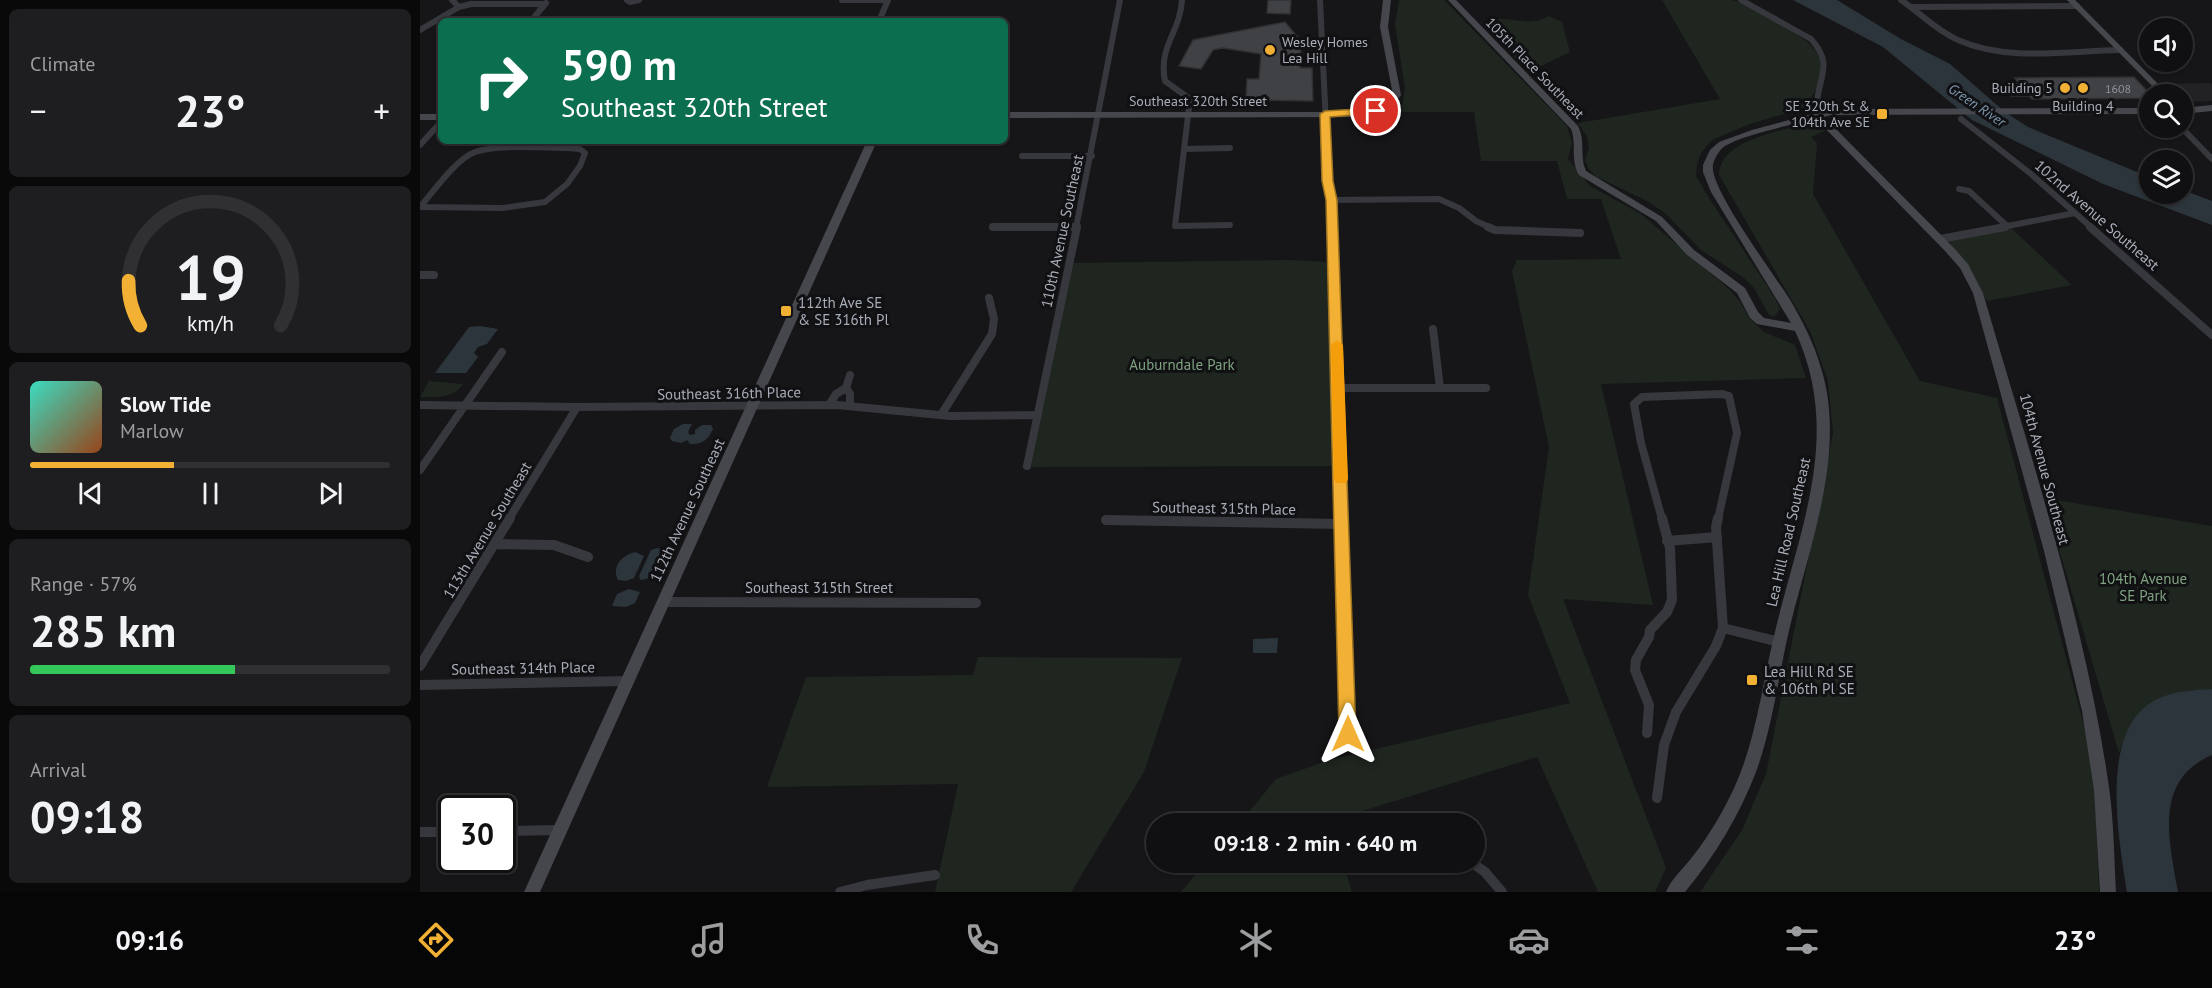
<!DOCTYPE html>
<meta charset="utf-8">
<style>
:root{--surface:#101012;--page:#1e1e20;--text:#f1f3f6;--muted:#9c9d9f;--line:#303032;--accent:#f2b134}
body{margin:0;font-family:"PT Sans",sans-serif;background:var(--page);color:var(--text);height:100vh;display:flex;flex-direction:column;font-size:22px;white-space:nowrap}
*{box-sizing:border-box;margin:0}
p{font-size:20px;color:var(--muted)}
.icon{flex:none;width:33px;height:33px;fill:none;stroke:currentColor;stroke-width:2;stroke-linecap:round;stroke-linejoin:round}
.map{position:relative;flex:1;overflow:hidden}
.sheet{display:flex;flex-direction:column;gap:9px;padding:9px;background:#09090a;width:420px}
.sheet>*{flex:none}
.hud{position:absolute;left:18px;top:18px;width:570px;height:126px;border-radius:9px;box-shadow:0 2px 4px #0004,0 0 0 2px var(--line);background:#0b6e4f;color:#fff;overflow:hidden}
.tools{position:absolute;left:1719px;top:18px;display:grid;gap:12px}
.tools a{display:grid;place-items:center;width:54px;height:54px;border-radius:50%;background:var(--surface);box-shadow:0 2px 4px #0004,0 0 0 2px var(--line);font-size:30px}
.speed{position:absolute;left:18px;top:795px;display:flex;gap:12px;font-size:30px;font-weight:700;text-align:center}
.speed>*{display:grid;place-content:center;width:78px;height:78px;border-radius:50%;background:var(--surface);box-shadow:0 2px 4px #0004,0 0 0 2px var(--line);line-height:1}
.speed .limit{border:3px solid #111;border-radius:9px;background:#fff;color:#111}
.pin{position:absolute;display:grid;place-items:center;width:51px;height:51px;color:#fff;margin:-26px;border:3px solid #fff;border-radius:50%;box-shadow:0 2px 6px #0007}
.me{position:absolute;width:66px;margin:-33px;rotate:0deg;stroke-linejoin:round;filter:drop-shadow(0 0 4px #0008)}
.turn{display:flex;align-items:center;gap:21px;height:126px;padding:0 24px;font-size:27px}
.turn .icon{width:78px;height:78px;stroke-width:2.5}
.turn b{display:block;font-size:42px;line-height:51px}
.big{font-size:45px;font-weight:700;line-height:1.1}
.sheet .widget{flex:1;display:flex;flex-direction:column;justify-content:center;gap:9px;min-width:0;padding:0 21px;border-radius:9px;background:var(--page)}
.sheet .dial{align-items:center;gap:0}
.dial svg{height:156px;overflow:visible;fill:none;stroke:var(--line);stroke-width:7;stroke-linecap:round;text-anchor:middle}
.dial text{fill:var(--text);stroke:none}
.song{display:flex;align-items:center;gap:18px}
.cover{width:72px;height:72px;border-radius:9px;background:linear-gradient(135deg,hsl(170 70% 55%),hsl(20 70% 35%))}
.played{height:6px;border-radius:3px;background:linear-gradient(90deg,var(--accent) 40%,var(--line) 40%)}
.keys{display:flex;justify-content:space-around;direction:ltr}
.heat{display:flex;justify-content:space-between;align-items:center;font-size:33px;direction:ltr}
.charge{height:9px;border-radius:4px;background:linear-gradient(90deg,#34c759 57%,var(--line) 0)}
.trip{position:absolute;left:726px;top:813px;width:339px;height:60px;border-radius:30px;background:var(--surface);box-shadow:0 2px 4px #0004,0 0 0 2px var(--line);font-weight:700;line-height:60px;text-align:center}
.tab-bar{display:flex;height:96px;justify-content:space-around;align-items:center;background:#060607;color:var(--muted)}
.tab-bar .icon{width:42px;height:42px}
.tab-bar .active{color:var(--accent)}
.tab-bar b{font-size:27px;color:var(--text)}
main{display:flex;flex:1;min-height:0}
.map>svg:first-child{display:block}
</style>
<main>
<section class="sheet">
<div class="widget"><p>Climate</p>
<div class="heat"><a>−</a><b class="big">23°</b><a>+</a></div>
</div>
<div class="widget dial"><svg viewBox="0 0 100 80">
<path d="M14 69A42 42 0 1 1 86 69"/>
<path d="M14 69A42 42 0 0 1 8 46" stroke="#f2b134"/>
<text x="50" y="56" font-size="32" font-weight="700">19</text>
<text x="50" y="72" font-size="11">km/h</text>
</svg></div>
<div class="widget">
<div class="song"><i class="cover"></i><div><b>Slow Tide</b><p>Marlow</p></div></div>
<div class="played"></div>
<div class="keys"><svg class="icon" aria-label="previous" viewBox="0 0 24 24"><path d="M18 5L8 12l10 7zM5 5v14"/></svg><svg class="icon" aria-label="pause" viewBox="0 0 24 24"><path d="M8 5v14M16 5v14"/></svg><svg class="icon" aria-label="next" viewBox="0 0 24 24"><path d="M6 5l10 7-10 7zM19 5v14"/></svg></div>
</div>
<div class="widget"><p>Range · 57%</p><b class="big">285 km</b><div class="charge"></div></div>
<div class="widget"><p>Arrival</p><b class="big">09:18</b></div>
</section>
<div class="map">
<svg width="1792" height="892" viewBox="0 0 1792 892">
<rect width="100%" height="100%" fill="#161618"/>
<!-- built -->
<path fill="#222225" d="M1790 83 1792 85V101L1763 102 1762 94H1754L1744 84Z"/>
<!-- green -->
<path fill="#1e261f" d="M979 0H1024L1147 126 1152 142 1148 159 1170 186 1221 214 1309 289 1321 303 1329 318 1344 332 1375 345 1386 378 1181 384 1233 605 1143 599 1246 868 1235 892H1178L1117 757 910 821 911 823 819 824 856 779 909 760 1150 703 1108 595 1129 447 1092 271 1097 260 1201 259 1181 199H1147L1137 161H1061L1054 112H981L985 88 975 24Z
M1242 0C1263 0 1292 0 1312 0 1324 2 1338 13 1349 19 1392 42 1423 57 1384 108L1330 124 1292 140 1281 153 1277 164 1276 176 1289 198 1355 298 1360 309 1354 317 1349 315 1334 288 1324 278 1281 250 1245 213 1227 201 1175 176 1168 168 1165 160 1169 148 1167 137 1158 123 1300 99Z
M1128 16 1142 22 1150 52 1109 72 1062 23C1068 22 1075 19 1081 19 1095 19 1115 26 1128 16Z
M1391 123 1398 124 1406 130 1391 137 1397 143 1393 194 1500 381 1577 398 1671 752 1674 772 1679 892H1280L1322 830 1346 774 1413 433 1408 381 1390 331 1299 175C1300 139 1362 131 1391 123Z
M1591 228 1652 285 1567 301 1552 272 1528 241Z
M868 260 908 262 912 466 611 467 653 263Z
M9 381 43 384C33 399 16 397 0 397Z
M1624 498 1792 526V689C1737 695 1720 700 1699 753Z
M558 657 762 658 724 772 651 892H515L538 784 347 787 386 677 553 675Z
M786 862 923 863 932 892H761Z"/>
<!-- water -->
<path fill="#2c353c" d="M1373 0H1417L1481 39 1530 64 1585 112 1608 127 1729 177 1730 194H1762L1763 190 1792 201V225L1683 184 1552 120 1463 47Z
M60 326 78 329 67 344 58 347 54 353 58 357 46 373H15L49 327Z
M263 424H272L268 432 270 435 275 434V430L282 425H291L293 429C288 439 283 445 270 444L267 440 261 443 252 441 250 438 254 429Z
M238 548 244 550 227 579 220 580 219 576 231 550Z
M215 552 224 556 214 578 206 581 198 580C191 567 202 555 215 552Z
M209 589 220 592 215 603 206 607 192 606 197 594Z
M858 638 857 653H833V639Z
M1792 689V755C1733 780 1749 841 1758 892H1707C1699 839 1676 722 1742 697 1757 691 1776 690 1792 689Z"/>
<!-- building -->
<path fill="#404145" stroke="#303034" stroke-width="1.5" d="M848 0H871L870 14 847 13Z
M865 22 881 41 880 68H892L893 101 826 100 827 79H839L841 54 803 48 793 50 781 69 759 66 773 40Z
M1714 77 1730 94V98L1612 99 1609 96H1591L1581 84H1599L1595 78Z"/>
<g fill="none" stroke-linecap="round" stroke-linejoin="round">
<!-- street-far2 -->
<path stroke="#37383d" stroke-width="6" d="M32 0 39 7 51 4H125
M207 0 210 2 219 0
M422 0H468
M762 0C760 33 738 46 745 81L770 99 755 226 810 225
M900 0 911 228
M1321 0 1391 39C1418 68 1392 82 1398 116
M1481 0C1500 13 1517 31 1538 40 1587 62 1648 51 1700 50
M1492 7 1657 6
M111 21 126 3
M459 21 468 0
M0 30 39 7
M585 69 586 66
M1541 119 1611 174 1672 228
M1762 128 1792 159
M0 145 21 122
M148 148 160 149 165 153 160 166 147 184 125 202 83 208 0 207C14 191 36 159 55 152 77 144 124 148 148 148Z
M764 149 810 148
M602 156H672
M1539 189 1549 191 1586 225
M911 200 1019 199 1039 208 1056 221 1071 228
M573 227H656
M656 228 700 0
M1577 228 1655 213"/>
<!-- street-far1 -->
<path stroke="#37383d" stroke-width="8" d="M573 227H656
M911 227 922 519
M1068 227 1075 230 1160 233
M1670 227 1792 335
M1520 239 1585 227
M0 275H14
M1013 329 1020 388
M426 388 430 375
M919 388H1066
M0 405 157 407 417 405 530 416 618 415
M409 405 416 394 426 388 430 394V405
M521 415 572 334 574 319 569 298
M607 466 657 227
M0 470 82 352
M89 519 157 407
M1242 519 1221 443 1214 404 1222 397 1302 394 1309 396 1317 433 1298 519"/>
<!-- street -->
<path stroke="#37383d" stroke-width="10" d="M922 518 928 734
M686 520 922 524
M1247 541 1297 537
M74 544 134 545 168 557
M243 602 556 603
M1303 628 1359 642
M0 666 90 518
M0 685 207 681
M1227 733 1229 705 1215 670 1216 660 1229 637 1230 630 1247 612 1252 600 1250 548 1242 518
M1237 798 1244 745 1256 712 1296 646 1303 628 1296 527 1298 518
M82 831 139 830
M0 832H32
M1051 862 1065 872 1082 892
M976 867 992 862
M420 892 447 885 515 875"/>
<!-- secondary -->
<path fill="#45474d" fill-rule="evenodd" d="M963 0H971L968 27 981 95C970 112 955 116 935 117L585 118V112H935C950 111 963 109 973 95L960 27Z
M1028 0H1036L1158 126C1166 141 1159 156 1166 171L1242 217 1274 250 1325 288 1338 312 1344 318 1371 323 1291 192 1283 172V165L1290 150 1299 142 1332 130 1411 109 1730 108V114L1411 115 1404 117 1533 247 1548 264 1563 293C1610 454 1665 621 1689 787 1694 822 1694 857 1696 892H1680L1674 790 1662 711 1624 551 1553 293 1540 268 1525 251 1396 119C1371 125 1325 134 1305 146 1299 150 1294 159 1293 165 1288 186 1355 276 1369 298 1382 320 1394 343 1401 368 1428 453 1387 552 1368 635 1358 680 1352 728 1336 772 1319 816 1295 856 1265 892H1246C1251 879 1264 868 1273 856 1290 834 1304 810 1315 786 1336 739 1342 686 1354 636 1378 532 1424 436 1375 331L1337 324 1330 318 1317 293 1266 254 1236 221 1159 175C1150 160 1157 144 1151 129Z
M1647 0H1655L1748 94H1740Z
M1792 105V111L1762 114V108Z
M0 114H21V120H0Z
M447 141H457L120 892H104Z"/>
</g>
<!-- route -->
<path fill="#f2b134" stroke="#9d7322" stroke-width="1.5" d="M956 108 961 111 959 113 910 117 913 181 917 200 936 734 934 740 928 742 922 740 919 734 906 200 902 181 900 114 905 111Z"/>
<!-- slow -->
<path fill="#f59e0b" d="M917 340 923 345 928 479 926 483H916L914 479 911 345Z"/>
<!-- markers -->
<g fill="#f2b134" stroke="#111113" stroke-width="2">
<circle cx="850" cy="50" r="6"/>
<circle cx="1645" cy="88" r="6"/>
<circle cx="1663" cy="88" r="6"/>
<rect x="1456" y="108" width="12" height="12" rx="3"/>
<rect x="360" y="305" width="12" height="12" rx="3"/>
<rect x="1326" y="674" width="12" height="12" rx="3"/>
</g>
<g text-anchor="middle" dominant-baseline="central" stroke-width="6" stroke-linejoin="round" paint-order="stroke">
<!-- number labels -->
<g font-size="12" fill="#8e929b">
<text x="1698" y="88">1608</text>
</g>
<!-- far-poi labels -->
<g font-size="14" fill="#a8adb8" stroke="#111113" text-anchor="end">
<text x="862" y="42" text-anchor="start">Wesley Homes<tspan x="862" dy="16">Lea Hill</tspan></text>
<text x="1633" y="88">Building 5</text>
<text x="1450" y="106">SE 320th St &amp;<tspan x="1450" dy="16">104th Ave SE</tspan></text>
<text x="1663" y="106" text-anchor="middle">Building 4</text>
</g>
<!-- far-street labels -->
<g font-size="14" fill="#a8adb8" stroke="#111113">
<text transform="translate(1115 68) rotate(46)">105th Place Southeast</text>
<text x="778" y="101">Southeast 320th Street</text>
</g>
<!-- far-water labels -->
<g font-size="14" font-style="italic" fill="#7f9bb3" stroke="#111113">
<text transform="translate(1557 105) rotate(34)">Green River</text>
</g>
<!-- street labels -->
<g font-size="15" fill="#a8adb8" stroke="#111113">
<text transform="translate(1677 215) rotate(41)">102nd Avenue Southeast</text>
<text transform="translate(642 231) rotate(-78)">110th Avenue Southeast</text>
<text transform="translate(309 393) rotate(-1)">Southeast 316th Place</text>
<text transform="translate(1625 469) rotate(75)">104th Avenue Southeast</text>
<text transform="translate(804 508) rotate(1)">Southeast 315th Place</text>
<text transform="translate(267 510) rotate(-65)">112th Avenue Southeast</text>
<text transform="translate(67 530) rotate(-59)">113th Avenue Southeast</text>
<text transform="translate(1368 532) rotate(-77)">Lea Hill Road Southeast</text>
<text x="399" y="587">Southeast 315th Street</text>
<text transform="translate(103 668) rotate(-1)">Southeast 314th Place</text>
</g>
<!-- poi labels -->
<g font-size="15" fill="#a8adb8" stroke="#111113" text-anchor="start">
<text x="378" y="302">112th Ave SE<tspan x="378" dy="17">&amp; SE 316th Pl</tspan></text>
<text x="1344" y="671">Lea Hill Rd SE<tspan x="1344" dy="17">&amp; 106th Pl SE</tspan></text>
</g>
<!-- park labels -->
<g font-size="15" fill="#7fa381" stroke="#111113">
<text x="762" y="364">Auburndale Park</text>
<text x="1723" y="578">104th Avenue<tspan x="1723" dy="17">SE Park</tspan></text>
</g>
</g>
</svg>
<div class="tools">
<a><svg class="icon" aria-label="sound" viewBox="0 0 24 24"><path d="M4 9h4l5-4v14l-5-4H4zM17 9q2 3 0 6"/></svg></a>
<a><svg class="icon" aria-label="search" viewBox="0 0 24 24"><circle cx="10" cy="10" r="6"/><path d="M15 15l6 6"/></svg></a>
<a><svg class="icon" aria-label="layers" viewBox="0 0 24 24"><path d="M12 4l9 5-9 5-9-5zM3 14l9 5 9-5"/></svg></a>
</div>
<div class="speed"><div class="limit">30</div></div>
<div class="pin" style="left:956px;top:111px;background:#d93025"><svg class="icon" aria-label="arrive" viewBox="0 0 24 24"><path d="M6 21V4h12l-3 4 3 4H6"/></svg></div>
<svg class="me" style="left:928px;top:734px" viewBox="-20 -20 40 40"><path d="M0-17L14 15 0 8-14 15z" fill="#f2b134" stroke="#fff" stroke-width="4"/></svg>
<div class="trip">09:18 · 2 min · 640 m</div>
<div class="hud">
<div class="turn"><svg class="icon" aria-label="right" viewBox="0 0 24 24"><path d="M7 20v-9h11M14 6l5 5-5 5"/></svg><div><b>590 m</b>Southeast 320th Street</div></div>
</div>
</div>
</main>
<nav class="tab-bar">
<b>09:16</b>
<svg class="icon active" aria-label="directions" viewBox="0 0 24 24"><path d="M12 3l9 9-9 9-9-9zM9 14v-3h6M13 9l2 2-2 2"/></svg>
<svg class="icon" aria-label="music" viewBox="0 0 24 24"><path d="M9 18V5l10-2v13"/><circle cx="6" cy="18" r="3"/><circle cx="16" cy="16" r="3"/></svg>
<svg class="icon" aria-label="phone" viewBox="0 0 24 24"><path d="M5 4h4l2 5-3 2q2 4 5 5l2-3 5 2v4C11 20 4 13 5 4z"/></svg>
<svg class="icon" aria-label="climate" viewBox="0 0 24 24"><path d="M12 3v18M4 7l16 10M4 17L20 7"/></svg>
<svg class="icon" aria-label="car" viewBox="0 0 24 24"><path d="M5 17H2v-5l4-1 3-4h7l3 4 3 1v5h-3M9 17h6M6 11h13"/><circle cx="7" cy="17" r="2"/><circle cx="17" cy="17" r="2"/></svg>
<svg class="icon" aria-label="filters" viewBox="0 0 24 24"><path d="M4 7h16M4 17h16"/><circle cx="9" cy="7" r="2"/><circle cx="15" cy="17" r="2"/></svg>
<b>23°</b>
</nav>
